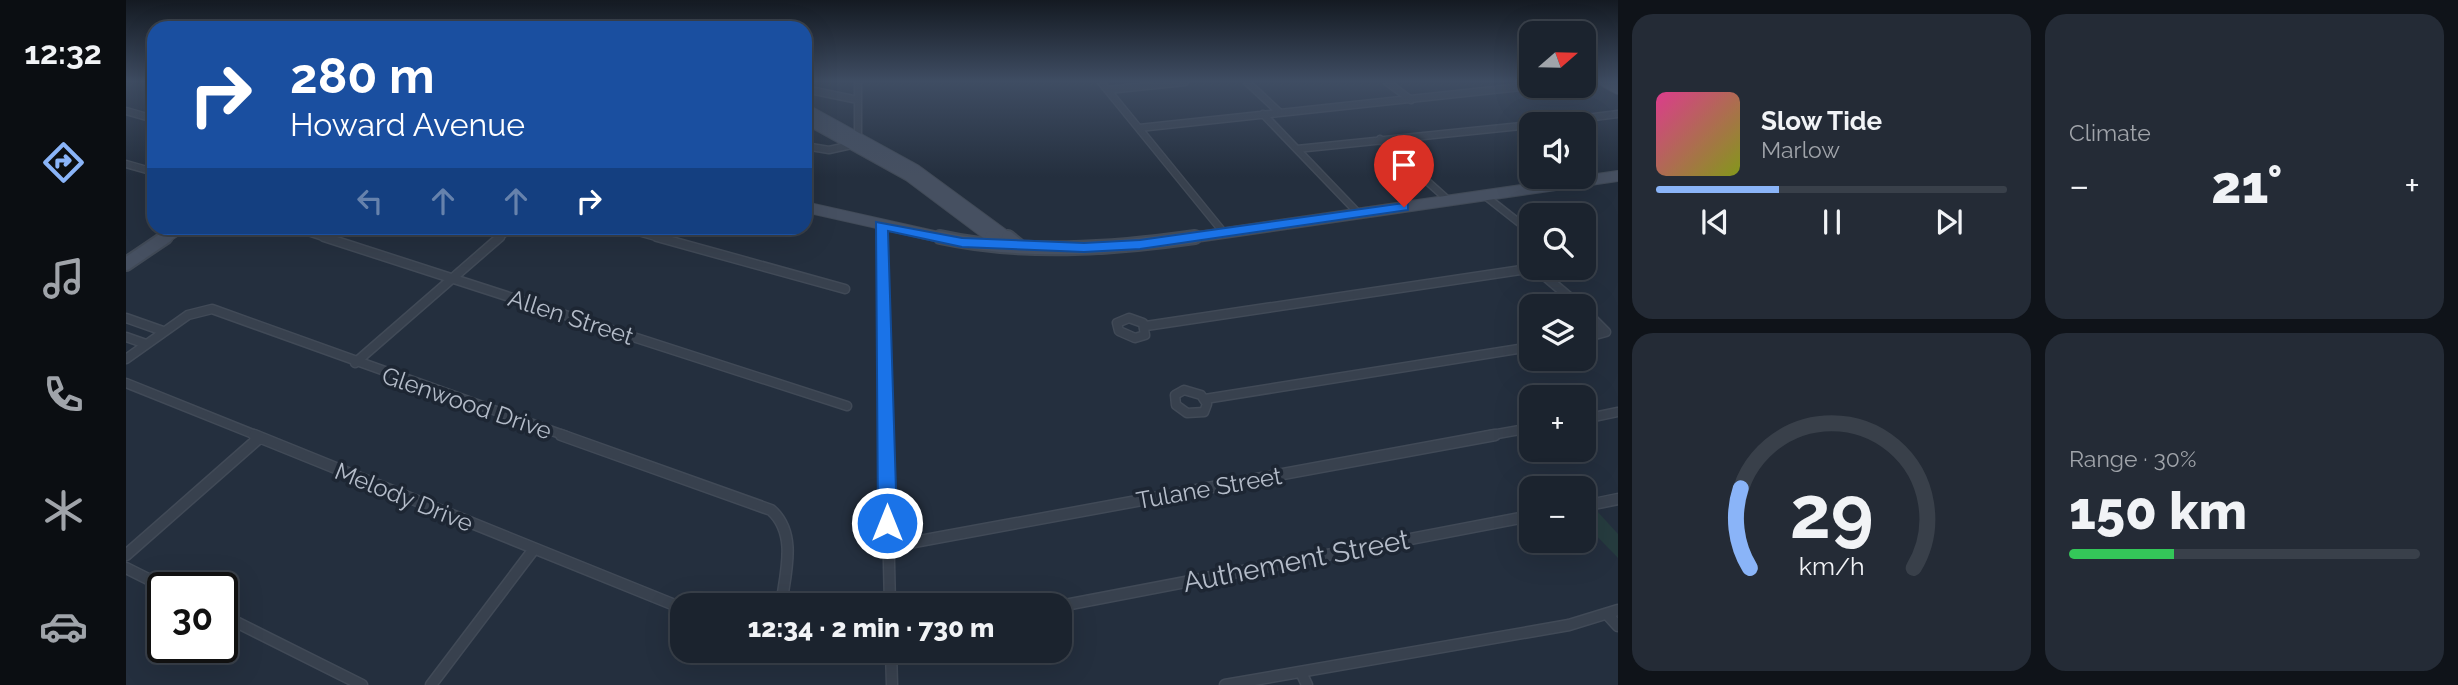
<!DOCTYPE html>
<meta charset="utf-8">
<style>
:root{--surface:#1b232e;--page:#242b36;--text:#f1f3f6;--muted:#a0a4aa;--line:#39404a;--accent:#8ab4f8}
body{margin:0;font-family:Raleway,sans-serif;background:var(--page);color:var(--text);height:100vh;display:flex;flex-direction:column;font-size:26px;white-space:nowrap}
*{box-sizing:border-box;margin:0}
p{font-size:23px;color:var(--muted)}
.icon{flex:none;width:38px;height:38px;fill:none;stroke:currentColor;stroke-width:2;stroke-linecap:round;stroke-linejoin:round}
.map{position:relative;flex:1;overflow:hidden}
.panel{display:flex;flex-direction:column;gap:14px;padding:14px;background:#0f1319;width:840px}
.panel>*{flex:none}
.hud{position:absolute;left:21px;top:21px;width:665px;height:214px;border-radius:21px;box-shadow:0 7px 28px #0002,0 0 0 2px var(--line);background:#1a4fa0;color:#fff;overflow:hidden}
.needle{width:46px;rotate:70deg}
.controls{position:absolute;left:1393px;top:21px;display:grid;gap:14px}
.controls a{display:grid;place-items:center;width:77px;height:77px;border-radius:14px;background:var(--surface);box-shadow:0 7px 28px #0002,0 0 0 2px var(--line);font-size:35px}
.speed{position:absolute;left:21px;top:572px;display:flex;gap:14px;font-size:35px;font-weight:700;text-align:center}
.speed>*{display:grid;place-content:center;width:91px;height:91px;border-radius:50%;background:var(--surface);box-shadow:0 7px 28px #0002,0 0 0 2px var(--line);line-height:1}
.speed .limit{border:4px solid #111;border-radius:10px;background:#fff;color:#111}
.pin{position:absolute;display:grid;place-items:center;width:60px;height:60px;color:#fff;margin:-72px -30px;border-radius:50% 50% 50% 0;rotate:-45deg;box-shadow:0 0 7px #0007}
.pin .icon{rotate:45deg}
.me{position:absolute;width:77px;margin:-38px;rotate:0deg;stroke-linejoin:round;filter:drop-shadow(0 0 5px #0008)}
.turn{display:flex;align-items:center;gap:24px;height:147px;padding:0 28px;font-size:32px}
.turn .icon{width:91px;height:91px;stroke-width:2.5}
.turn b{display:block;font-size:49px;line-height:60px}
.lanes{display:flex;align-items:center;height:66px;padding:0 28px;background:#0003;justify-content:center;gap:35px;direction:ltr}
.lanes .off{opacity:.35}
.big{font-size:52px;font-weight:800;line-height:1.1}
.panel .widget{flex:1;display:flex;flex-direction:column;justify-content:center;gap:10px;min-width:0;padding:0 24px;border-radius:21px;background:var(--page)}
.panel .dial{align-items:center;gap:0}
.dial svg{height:182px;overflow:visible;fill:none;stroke:var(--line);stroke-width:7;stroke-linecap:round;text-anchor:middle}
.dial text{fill:var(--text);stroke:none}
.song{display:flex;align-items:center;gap:21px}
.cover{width:84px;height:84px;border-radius:10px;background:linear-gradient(135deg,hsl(330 70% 55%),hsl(70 70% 35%))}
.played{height:7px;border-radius:4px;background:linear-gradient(90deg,var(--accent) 35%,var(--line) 35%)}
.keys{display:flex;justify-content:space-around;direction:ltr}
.heat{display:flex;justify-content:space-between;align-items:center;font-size:38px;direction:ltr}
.charge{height:10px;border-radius:5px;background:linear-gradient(90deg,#34c759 30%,var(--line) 0)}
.panel .tiles{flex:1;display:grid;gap:14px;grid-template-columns:repeat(2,1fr)}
.trip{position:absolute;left:544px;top:593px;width:402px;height:70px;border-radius:21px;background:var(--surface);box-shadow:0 7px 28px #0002,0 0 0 2px var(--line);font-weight:800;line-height:70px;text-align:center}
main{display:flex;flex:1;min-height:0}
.tab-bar{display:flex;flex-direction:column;width:126px;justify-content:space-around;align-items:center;background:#0b0e12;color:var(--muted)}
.tab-bar .icon{width:49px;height:49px}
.tab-bar .on{color:var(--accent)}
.tab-bar b{font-size:32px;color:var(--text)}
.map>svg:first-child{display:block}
</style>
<main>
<nav class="tab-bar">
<b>12:32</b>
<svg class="icon on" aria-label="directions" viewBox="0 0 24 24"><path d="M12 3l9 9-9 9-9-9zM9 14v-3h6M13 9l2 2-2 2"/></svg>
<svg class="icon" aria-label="music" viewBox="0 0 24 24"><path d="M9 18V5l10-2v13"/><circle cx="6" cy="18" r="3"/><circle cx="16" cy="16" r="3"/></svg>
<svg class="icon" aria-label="phone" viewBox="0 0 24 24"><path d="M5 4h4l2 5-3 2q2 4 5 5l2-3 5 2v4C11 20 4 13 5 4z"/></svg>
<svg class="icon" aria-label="climate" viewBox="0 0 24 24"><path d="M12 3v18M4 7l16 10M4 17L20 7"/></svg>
<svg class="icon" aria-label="car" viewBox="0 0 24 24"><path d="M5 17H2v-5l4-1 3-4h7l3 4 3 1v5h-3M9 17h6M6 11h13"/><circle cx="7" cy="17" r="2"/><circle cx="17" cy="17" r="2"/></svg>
</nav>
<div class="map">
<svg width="1492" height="685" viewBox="0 0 1492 685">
<rect width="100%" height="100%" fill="#242f3e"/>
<!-- green -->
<path fill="#263c3f" d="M1471 511 1492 534V558L1458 523V514Z"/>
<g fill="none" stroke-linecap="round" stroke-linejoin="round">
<defs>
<path id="street-far2" d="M732 82V134
M975 82 1098 233
M1121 82 1153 112
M1261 82 1285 100
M679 89 732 100
M982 90 1059 82
M0 111 28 119
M1137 114 1233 214
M1413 124 1492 114
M1013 128 1405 86
M1254 139 1322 200
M679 146 703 150 730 144
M1171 149 1405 125
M0 164 28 172
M1358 195 1405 232
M755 225V239
M170 228 203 239
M498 228 537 239
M372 239 384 228"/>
<path id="street-far1" d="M198 237 721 406
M531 237 719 289
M755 237 760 436
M1409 268 1454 306
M1458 310 1480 332 1458 338
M0 318 37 331
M1003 318 1017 323 1019 335 1009 338 993 331 991 323Z
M1020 326 1408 268
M0 337 20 344
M0 359 62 315 86 309 440 436
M229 363 374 237
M0 383 132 436
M1058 390 1075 395 1081 404 1078 412 1061 413 1050 405 1049 395Z
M1079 399 1405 347
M1458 419 1492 412
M1360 436 1405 428"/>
<path id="street" d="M128 435 556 608
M435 435 645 510C672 534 659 574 655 606
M760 435 764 606
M1458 506 1492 499
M761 547 1369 435
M0 555 132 439
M0 568 40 588
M934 606 1405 516
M1481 614 1492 626
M96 615 236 685
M765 651 766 685
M1175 672 1181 685
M305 685 408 549
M1099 685 1443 625 1492 610"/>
<path id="secondary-far1" d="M679 109 790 170 884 239
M682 120 783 176 867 239
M679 207 822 239
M38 239 54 228
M1057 239 1492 176"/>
<path id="secondary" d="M814 237C896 255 986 249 1069 237
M865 237 875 245
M882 237 893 246
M0 264 40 237"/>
<path id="primary" d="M1479 82 1492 89"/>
</defs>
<!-- street-far2 casing -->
<use href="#street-far2" stroke="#414a57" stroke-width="9"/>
<!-- street-far1 casing -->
<use href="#street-far1" stroke="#414a57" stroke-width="11"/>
<!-- street casing -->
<use href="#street" stroke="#414a57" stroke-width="13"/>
<!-- secondary-far1 casing -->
<use href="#secondary-far1" stroke="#414a57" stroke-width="12"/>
<!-- secondary casing -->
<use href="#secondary" stroke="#414a57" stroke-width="16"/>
<!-- primary casing -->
<use href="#primary" stroke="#414a57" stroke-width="12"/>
<!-- street-far2 -->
<use href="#street-far2" stroke="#38414e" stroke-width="6"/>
<!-- street-far1 -->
<use href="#street-far1" stroke="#38414e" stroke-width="8"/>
<!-- street -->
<use href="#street" stroke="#38414e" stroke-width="10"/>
<!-- secondary-far1 -->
<use href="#secondary-far1" stroke="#465061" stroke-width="10"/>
<!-- secondary -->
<use href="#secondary" stroke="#465061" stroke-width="12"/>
<!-- primary -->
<use href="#primary" stroke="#56606e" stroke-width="10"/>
</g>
<!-- sky -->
<linearGradient id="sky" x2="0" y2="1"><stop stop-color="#141a22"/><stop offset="0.46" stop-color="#3f4d63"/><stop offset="1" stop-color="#3f4d63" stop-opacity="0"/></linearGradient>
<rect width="1492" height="177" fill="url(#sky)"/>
<!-- route -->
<path fill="#1a73e8" stroke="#114b97" stroke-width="2" d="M1278 203 1282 204V210L1014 249 958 252 836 247 762 231 771 523 768 529 761 531 755 529 752 523 750 222 836 238 958 243 1014 240Z"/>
<g text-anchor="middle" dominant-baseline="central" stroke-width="7" stroke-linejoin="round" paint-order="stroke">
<!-- street labels -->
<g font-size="24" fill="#b4bcc9" stroke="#1d2633">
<text transform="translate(445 317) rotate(18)">Allen Street</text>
<text transform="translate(341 403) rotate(19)">Glenwood Drive</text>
<text transform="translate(1083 488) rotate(-10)">Tulane Street</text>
<text transform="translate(278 497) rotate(22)">Melody Drive</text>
</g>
<!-- near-street labels -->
<g font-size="28" fill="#b4bcc9" stroke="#1d2633">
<text transform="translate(1170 561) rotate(-11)">Authement Street</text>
</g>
</g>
</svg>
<div class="controls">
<a><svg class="needle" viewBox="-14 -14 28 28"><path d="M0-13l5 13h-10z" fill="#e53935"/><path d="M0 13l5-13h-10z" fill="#a0a4aa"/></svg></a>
<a><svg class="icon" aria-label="sound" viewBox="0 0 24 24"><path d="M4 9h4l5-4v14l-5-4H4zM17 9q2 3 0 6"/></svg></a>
<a><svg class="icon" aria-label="search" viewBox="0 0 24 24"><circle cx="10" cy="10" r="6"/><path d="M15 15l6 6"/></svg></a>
<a><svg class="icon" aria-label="layers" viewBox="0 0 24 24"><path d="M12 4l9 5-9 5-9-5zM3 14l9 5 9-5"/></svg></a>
<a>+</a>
<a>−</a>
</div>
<div class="speed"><div class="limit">30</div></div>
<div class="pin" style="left:1278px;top:207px;background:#d93025"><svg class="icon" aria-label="arrive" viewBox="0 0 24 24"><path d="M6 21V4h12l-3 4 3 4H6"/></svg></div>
<svg class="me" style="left:761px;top:523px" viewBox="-20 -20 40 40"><circle r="17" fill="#1a73e8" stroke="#fff" stroke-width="3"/><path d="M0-11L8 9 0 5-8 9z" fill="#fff"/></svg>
<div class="trip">12:34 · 2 min · 730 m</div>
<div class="hud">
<div class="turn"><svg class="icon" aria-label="right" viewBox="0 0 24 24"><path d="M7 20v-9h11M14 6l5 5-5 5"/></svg><div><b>280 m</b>Howard Avenue</div></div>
<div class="lanes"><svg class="icon off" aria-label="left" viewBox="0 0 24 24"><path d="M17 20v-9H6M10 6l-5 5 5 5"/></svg><svg class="icon off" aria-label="ahead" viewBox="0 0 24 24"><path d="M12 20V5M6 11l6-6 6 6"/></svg><svg class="icon off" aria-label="ahead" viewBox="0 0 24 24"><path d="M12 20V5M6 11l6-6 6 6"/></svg><svg class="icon" aria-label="right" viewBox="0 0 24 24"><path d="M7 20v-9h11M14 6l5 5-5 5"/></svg></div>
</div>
</div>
<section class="panel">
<div class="tiles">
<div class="widget">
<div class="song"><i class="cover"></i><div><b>Slow Tide</b><p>Marlow</p></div></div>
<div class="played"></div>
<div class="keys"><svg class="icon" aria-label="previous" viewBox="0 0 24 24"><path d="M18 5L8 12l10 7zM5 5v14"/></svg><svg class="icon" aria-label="pause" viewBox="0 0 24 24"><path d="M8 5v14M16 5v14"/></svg><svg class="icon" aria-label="next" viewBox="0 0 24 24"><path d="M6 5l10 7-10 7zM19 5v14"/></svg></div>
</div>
<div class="widget"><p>Climate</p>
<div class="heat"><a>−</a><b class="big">21°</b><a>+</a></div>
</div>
<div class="widget dial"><svg viewBox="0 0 100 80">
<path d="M14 69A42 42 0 1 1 86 69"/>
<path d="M14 69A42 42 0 0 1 10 34" stroke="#8ab4f8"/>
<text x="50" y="56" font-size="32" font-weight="700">29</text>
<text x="50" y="72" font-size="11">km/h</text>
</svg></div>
<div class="widget"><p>Range · 30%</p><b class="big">150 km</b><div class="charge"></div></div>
</div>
</section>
</main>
